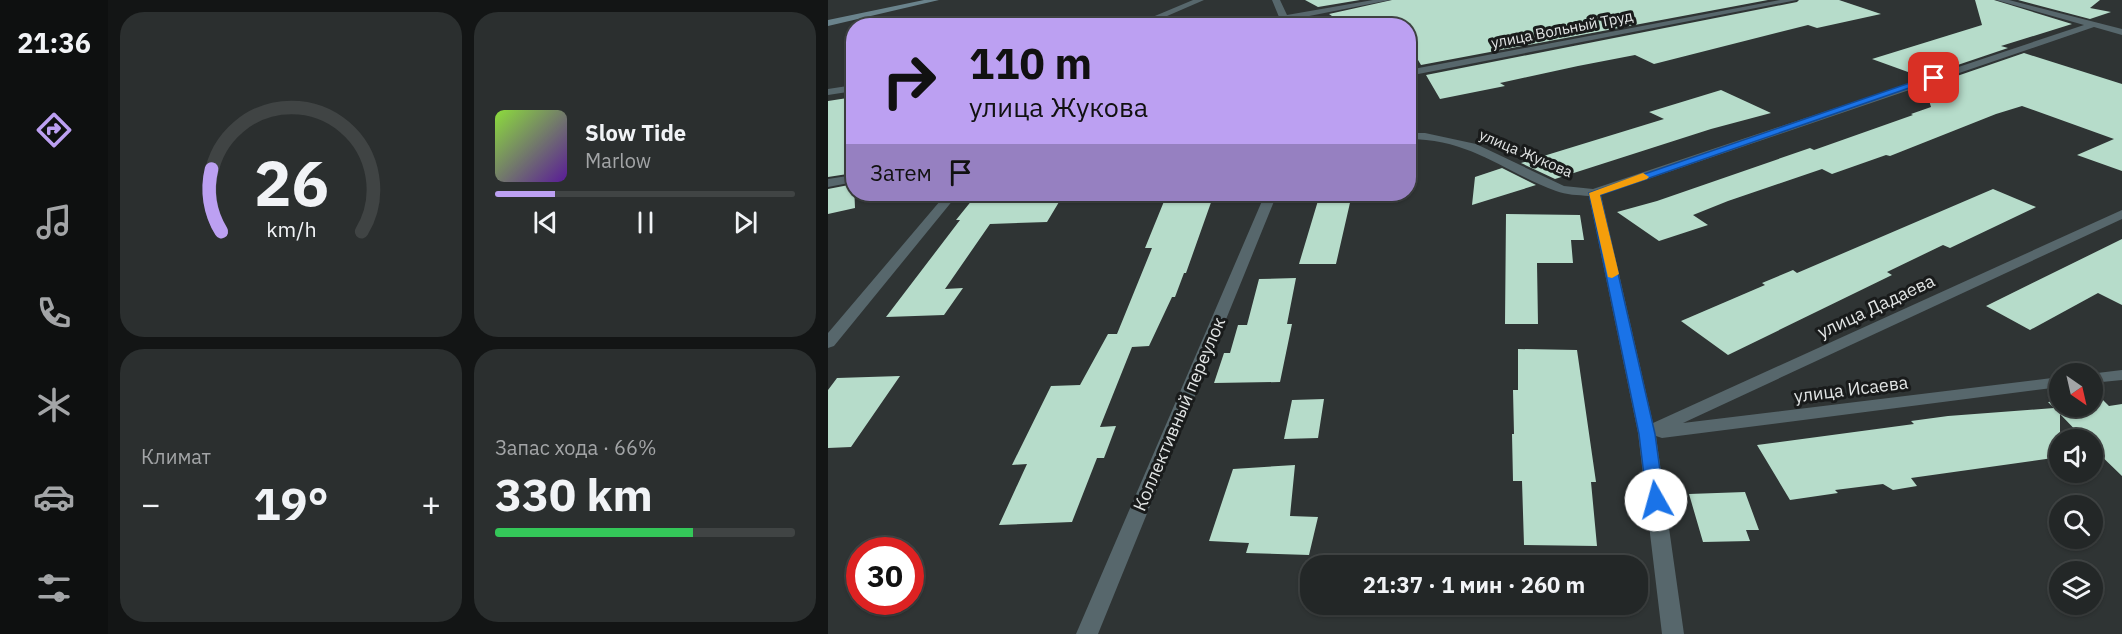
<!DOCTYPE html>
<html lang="ru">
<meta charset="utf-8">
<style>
:root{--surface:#232727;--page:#2b2f2f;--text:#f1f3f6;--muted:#a3a5a7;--line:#404444;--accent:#bca0f2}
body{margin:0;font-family:"IBM Plex Sans",sans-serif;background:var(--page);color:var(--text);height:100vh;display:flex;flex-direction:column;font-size:22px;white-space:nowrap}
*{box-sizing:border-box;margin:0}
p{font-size:20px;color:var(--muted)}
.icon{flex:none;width:33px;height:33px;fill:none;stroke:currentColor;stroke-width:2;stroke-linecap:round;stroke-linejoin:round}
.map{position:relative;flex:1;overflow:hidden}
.drawer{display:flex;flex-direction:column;gap:12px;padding:12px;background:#131515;width:720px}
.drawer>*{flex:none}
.guide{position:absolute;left:18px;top:18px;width:570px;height:183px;border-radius:24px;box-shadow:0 2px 4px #0004,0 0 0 2px var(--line);background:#bca0f2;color:#111;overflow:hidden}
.needle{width:39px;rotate:146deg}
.controls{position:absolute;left:1221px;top:363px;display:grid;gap:12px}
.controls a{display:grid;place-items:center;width:54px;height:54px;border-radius:50%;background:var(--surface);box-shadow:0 2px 4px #0004,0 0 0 2px var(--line);font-size:30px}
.speed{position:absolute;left:18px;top:537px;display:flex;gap:12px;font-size:30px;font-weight:700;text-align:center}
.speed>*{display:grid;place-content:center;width:78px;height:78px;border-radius:50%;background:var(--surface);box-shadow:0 2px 4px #0004,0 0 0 2px var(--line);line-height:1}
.speed .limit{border:9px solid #d22;background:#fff;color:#111}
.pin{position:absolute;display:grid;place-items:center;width:51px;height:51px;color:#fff;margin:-26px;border-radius:12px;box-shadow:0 3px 9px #0006}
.me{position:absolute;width:66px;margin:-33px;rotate:353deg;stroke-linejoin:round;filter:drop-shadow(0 0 4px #0008)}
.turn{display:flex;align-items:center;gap:21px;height:126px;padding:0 24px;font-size:27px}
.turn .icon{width:78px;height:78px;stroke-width:2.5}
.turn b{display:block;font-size:42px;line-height:51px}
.then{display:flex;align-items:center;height:57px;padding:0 24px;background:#0003;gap:12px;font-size:22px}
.big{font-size:45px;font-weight:700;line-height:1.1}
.drawer .card{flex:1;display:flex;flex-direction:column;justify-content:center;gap:9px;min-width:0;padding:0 21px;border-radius:24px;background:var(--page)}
.drawer .dial{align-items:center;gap:0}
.dial svg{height:156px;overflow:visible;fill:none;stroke:var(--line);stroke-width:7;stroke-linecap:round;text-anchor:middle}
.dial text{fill:var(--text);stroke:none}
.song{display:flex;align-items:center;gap:18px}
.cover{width:72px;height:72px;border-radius:9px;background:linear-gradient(135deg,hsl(90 70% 55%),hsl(270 70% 35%))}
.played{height:6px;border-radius:3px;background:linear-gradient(90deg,var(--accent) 20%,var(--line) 20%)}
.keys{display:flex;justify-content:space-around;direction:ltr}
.heat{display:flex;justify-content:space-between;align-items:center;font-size:33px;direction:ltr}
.charge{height:9px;border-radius:4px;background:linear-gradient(90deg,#34c759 66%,var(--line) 0)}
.drawer .tiles{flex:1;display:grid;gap:12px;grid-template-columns:repeat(2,1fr)}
.trip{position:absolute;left:472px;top:555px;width:348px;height:60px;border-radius:24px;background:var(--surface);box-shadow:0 2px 4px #0004,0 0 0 2px var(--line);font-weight:700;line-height:60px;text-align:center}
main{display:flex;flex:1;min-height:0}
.dock{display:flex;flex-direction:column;width:108px;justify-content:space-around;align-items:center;background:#0e1010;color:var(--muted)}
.dock .icon{width:42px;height:42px}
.dock .active{color:var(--accent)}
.dock b{font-size:27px;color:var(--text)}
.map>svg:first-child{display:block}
</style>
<main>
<nav class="dock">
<b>21:36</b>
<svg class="icon active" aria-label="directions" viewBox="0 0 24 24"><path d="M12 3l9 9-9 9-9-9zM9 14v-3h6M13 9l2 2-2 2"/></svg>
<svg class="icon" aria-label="music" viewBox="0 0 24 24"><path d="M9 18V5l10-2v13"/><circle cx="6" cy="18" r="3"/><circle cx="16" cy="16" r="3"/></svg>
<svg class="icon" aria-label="phone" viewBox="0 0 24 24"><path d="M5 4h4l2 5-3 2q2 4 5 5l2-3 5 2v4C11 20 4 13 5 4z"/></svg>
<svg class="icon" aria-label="climate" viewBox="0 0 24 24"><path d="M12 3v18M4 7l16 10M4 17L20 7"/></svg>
<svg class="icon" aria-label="car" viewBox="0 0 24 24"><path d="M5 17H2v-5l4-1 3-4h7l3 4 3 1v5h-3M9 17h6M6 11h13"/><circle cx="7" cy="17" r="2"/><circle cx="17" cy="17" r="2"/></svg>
<svg class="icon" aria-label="filters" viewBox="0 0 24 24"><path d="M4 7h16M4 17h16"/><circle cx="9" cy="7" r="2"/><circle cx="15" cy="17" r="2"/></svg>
</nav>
<section class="drawer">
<div class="tiles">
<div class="card dial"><svg viewBox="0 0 100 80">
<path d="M14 69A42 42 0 1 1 86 69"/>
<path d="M14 69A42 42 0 0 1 9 37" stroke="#bca0f2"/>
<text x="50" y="56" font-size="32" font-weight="700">26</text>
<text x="50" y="72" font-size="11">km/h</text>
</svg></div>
<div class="card">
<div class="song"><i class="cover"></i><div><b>Slow Tide</b><p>Marlow</p></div></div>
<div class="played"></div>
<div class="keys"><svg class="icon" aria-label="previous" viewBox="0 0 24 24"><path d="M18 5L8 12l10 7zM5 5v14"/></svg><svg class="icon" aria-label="pause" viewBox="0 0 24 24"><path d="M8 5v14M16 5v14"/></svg><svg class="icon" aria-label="next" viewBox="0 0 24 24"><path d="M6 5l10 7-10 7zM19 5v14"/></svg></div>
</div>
<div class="card"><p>Климат</p>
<div class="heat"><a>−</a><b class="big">19°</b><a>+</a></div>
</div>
<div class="card"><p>Запас хода · 66%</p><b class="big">330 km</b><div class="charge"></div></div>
</div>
</section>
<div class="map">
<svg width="1294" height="634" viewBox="0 0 1294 634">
<rect width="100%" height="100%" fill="#2f3434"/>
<!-- building -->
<path fill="#b6dcca" d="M477 0H532L490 7Z
M564 0H940L593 65 580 43V26H519L501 14Z
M971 0H1011L1053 14 989 28 980 25 826 64 807 55 750 66 672 83 677 86 612 99 598 75 969 2Z
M1147 0H1166L1244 24 1173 46 1180 48 1094 77 1091 69 1080 72 1044 59 1154 25Z
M1190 0H1272L1262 8 1283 12 1262 19Z
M1196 53 1294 84V171L1249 155 1286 139 1194 106 1168 114 1062 156 1058 155 1004 174 994 169 900 201 865 215 880 225 831 241 789 212 829 201 982 148 986 150 1085 115 1083 114 1103 107 1097 87Z
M893 90 943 113 883 129 727 179 693 163 836 119 821 112Z
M26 97V173L0 177V101Z
M674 168 708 185 644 205 647 177Z
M26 184 27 208 0 214V189Z
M1165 189 1208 207 1122 248 1115 245 1059 272 1064 275 900 355 853 321 937 285 934 283 965 270 969 273Z
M149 194H195L191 199 234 197 219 222 162 224 117 289 135 288 116 315 58 317 132 220H128Z
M339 194H386L358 273H356L347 297H344L321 346 304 347 272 427 288 426 276 458H269L244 522 171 525 199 464 184 465 223 386 252 385 280 334H289L324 248H317Z
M492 194H524L508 264H471Z
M678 214 752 215 756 240H743L745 263H709L710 324H677Z
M1294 239V305L1270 293 1202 330 1158 306Z
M468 278 459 324H464L452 382 386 383 396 353H402L410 325H419L431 279Z
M690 349 749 350 768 482H763L769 546 696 545 694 481H685L684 434H686L685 390H690Z
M72 376 23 447 0 448V390L9 378Z
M1271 396 1281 406 1294 404V476L1264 447V440H1257L1232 414V457L1083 478 1089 486 1065 490 1055 484 1007 490 1010 493 962 500 929 445 1086 424 1083 421 1120 416 1226 408 1220 402 1232 401V406H1264V397Z
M496 399 490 438 456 439 464 400Z
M467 465 462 516 490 517 481 555 418 553 421 543 381 541 405 469Z
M917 492 931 530H918L922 541 875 542 861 494Z"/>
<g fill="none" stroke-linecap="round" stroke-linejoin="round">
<!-- minor -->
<path fill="#57676c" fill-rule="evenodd" d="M365 0H376L316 26H303Z
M444 0H452L459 15 545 0H562L461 20 463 26H455L453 21 430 26H409L451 17Z
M952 0H969L580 76V70Z
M1168 0H1181L1294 29V35L1266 27 773 195 825 423 1294 210V219L855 423 1232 377V387L834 438 828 436 856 634H834L810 433 761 196C750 195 738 195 728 191 674 171 643 139 580 139V133H597L648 144 736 186 765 189 1256 25Z
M26 85V91L0 95V89Z
M26 175V182L0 187V179Z
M118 194H130L6 346 0 348V333Z
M437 194H449L270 634H248Z
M1294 370V380L1264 383V374H1261Z"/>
<!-- secondary -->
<path fill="#6a838c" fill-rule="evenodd" d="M96 0H111L0 26V20Z"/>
</g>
<!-- route -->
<path fill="#1a73e8" stroke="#114b97" stroke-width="1.5" d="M1102 76 1110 78 772 195 827 434 836 500 834 505 828 507 822 505 819 500 811 434 761 193Z"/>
<!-- slow -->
<path fill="#f59e0b" d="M815 173 821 177 819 179 772 195 791 274 784 278 780 277 761 193Z"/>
<g text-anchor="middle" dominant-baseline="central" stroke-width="6" stroke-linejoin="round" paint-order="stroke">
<!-- far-street labels -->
<g font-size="15" fill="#e2e5e5" stroke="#191b1b">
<text transform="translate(734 29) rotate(-11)">улица Вольный Труд</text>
<text transform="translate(698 153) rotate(23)">улица Жукова</text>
</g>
<!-- street labels -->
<g font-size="18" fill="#e2e5e5" stroke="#191b1b">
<text transform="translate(1048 306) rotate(-25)">улица Дадаева</text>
<text transform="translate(1023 389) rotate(-7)">улица Исаева</text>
<text transform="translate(351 414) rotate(-67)">Коллективный переулок</text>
</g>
</g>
</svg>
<div class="controls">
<a><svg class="needle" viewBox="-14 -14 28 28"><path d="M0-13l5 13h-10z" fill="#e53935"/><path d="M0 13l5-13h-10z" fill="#a3a5a7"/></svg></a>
<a><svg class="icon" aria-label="sound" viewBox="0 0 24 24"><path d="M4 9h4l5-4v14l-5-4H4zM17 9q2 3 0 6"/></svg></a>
<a><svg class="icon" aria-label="search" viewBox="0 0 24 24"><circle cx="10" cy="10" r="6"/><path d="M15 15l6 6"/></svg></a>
<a><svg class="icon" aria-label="layers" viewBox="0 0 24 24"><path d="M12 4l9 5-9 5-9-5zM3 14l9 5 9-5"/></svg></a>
</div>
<div class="speed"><div class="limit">30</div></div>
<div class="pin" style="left:1106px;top:78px;background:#d93025"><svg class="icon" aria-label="arrive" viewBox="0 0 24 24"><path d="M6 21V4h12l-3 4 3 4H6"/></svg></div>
<svg class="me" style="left:828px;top:500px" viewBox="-20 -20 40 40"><circle r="19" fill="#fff"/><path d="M0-13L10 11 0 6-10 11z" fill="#1a73e8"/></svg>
<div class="trip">21:37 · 1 мин · 260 m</div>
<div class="guide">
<div class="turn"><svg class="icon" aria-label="right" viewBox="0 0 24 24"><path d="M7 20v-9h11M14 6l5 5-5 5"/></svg><div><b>110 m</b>улица Жукова</div></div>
<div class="then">Затем<svg class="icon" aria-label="arrive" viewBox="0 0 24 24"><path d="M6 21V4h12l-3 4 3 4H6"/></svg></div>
</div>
</div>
</main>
